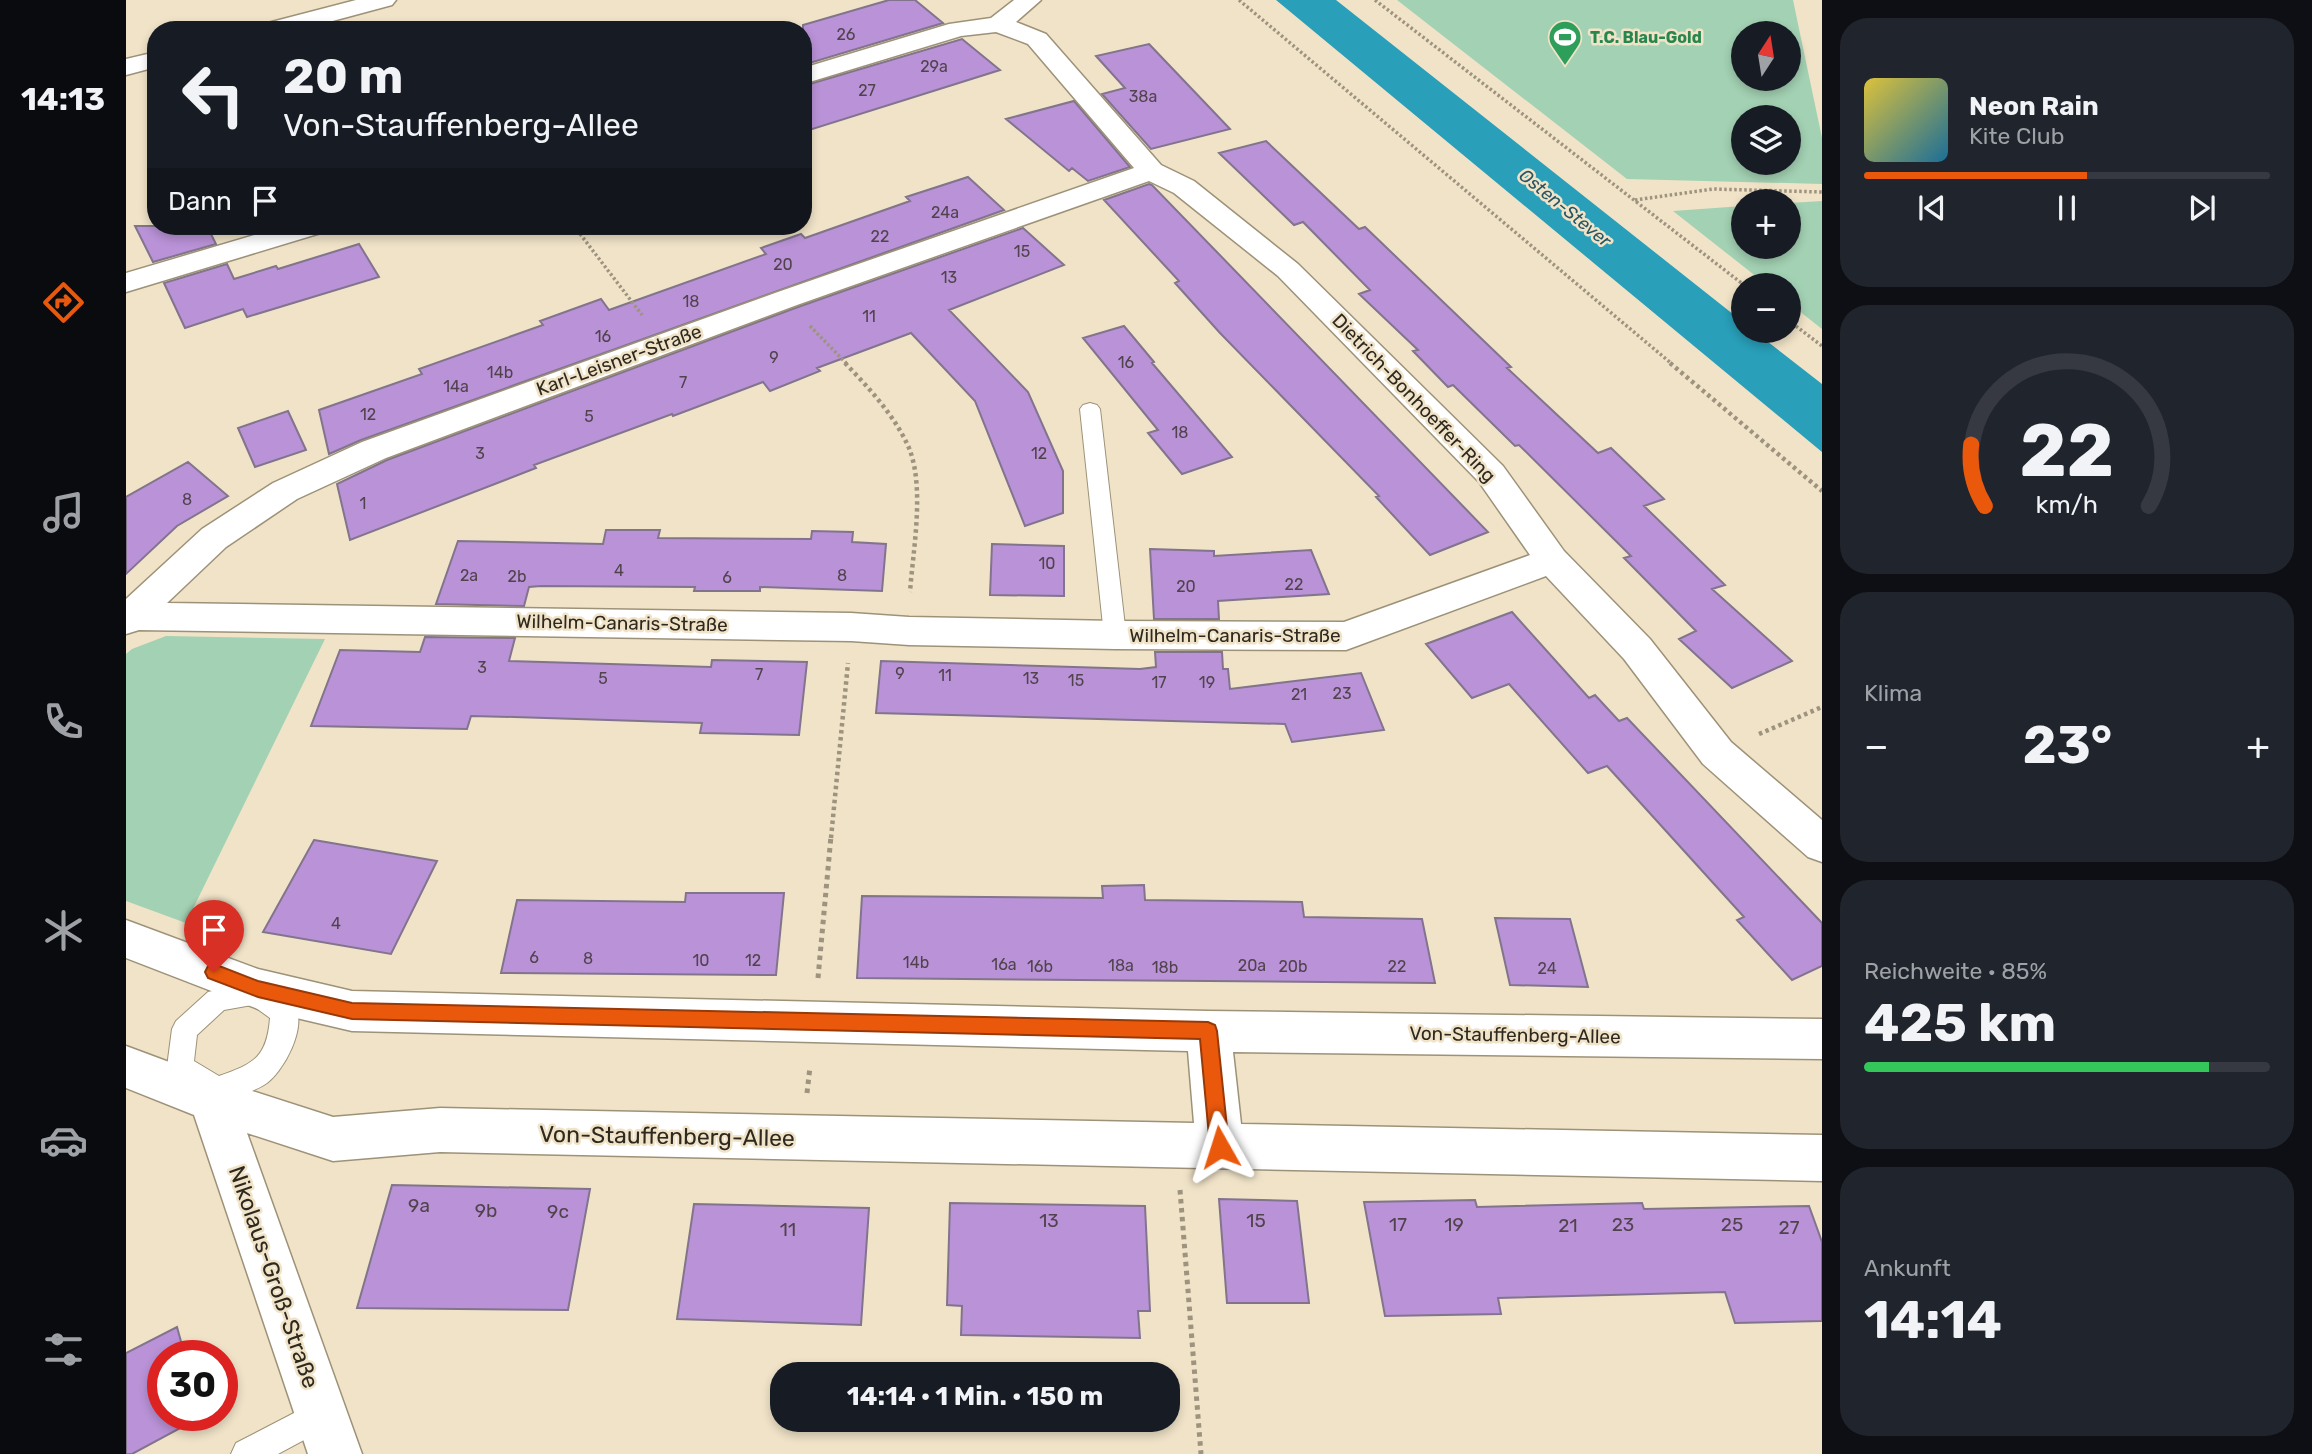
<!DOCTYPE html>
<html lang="de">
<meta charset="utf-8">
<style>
:root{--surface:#171b24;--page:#20242c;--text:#f1f3f6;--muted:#9ea1a6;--line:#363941;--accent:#ea580c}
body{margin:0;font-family:Rubik,sans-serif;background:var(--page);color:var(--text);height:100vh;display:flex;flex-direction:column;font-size:26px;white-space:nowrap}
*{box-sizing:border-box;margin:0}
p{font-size:23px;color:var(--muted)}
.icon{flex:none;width:38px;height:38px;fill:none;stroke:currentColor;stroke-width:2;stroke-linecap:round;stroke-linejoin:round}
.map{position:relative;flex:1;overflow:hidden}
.side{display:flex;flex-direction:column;gap:18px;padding:18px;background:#0d0f14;width:490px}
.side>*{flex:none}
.banner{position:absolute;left:21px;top:21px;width:665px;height:214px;border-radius:28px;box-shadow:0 4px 10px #0003;background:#171b24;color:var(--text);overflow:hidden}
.needle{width:46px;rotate:12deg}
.controls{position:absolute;left:1605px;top:21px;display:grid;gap:14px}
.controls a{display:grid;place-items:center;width:70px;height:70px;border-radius:50%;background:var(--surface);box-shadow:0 4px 10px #0003;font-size:35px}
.speed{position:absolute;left:21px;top:1340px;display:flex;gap:14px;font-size:35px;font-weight:700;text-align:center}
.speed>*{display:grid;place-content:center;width:91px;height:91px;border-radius:50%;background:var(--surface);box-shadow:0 4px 10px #0003;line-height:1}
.speed .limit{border:10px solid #d22;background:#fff;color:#111}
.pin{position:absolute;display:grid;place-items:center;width:60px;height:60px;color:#fff;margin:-72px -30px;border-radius:50% 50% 50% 0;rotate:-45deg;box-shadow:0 0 7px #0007}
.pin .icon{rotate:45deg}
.me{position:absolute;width:77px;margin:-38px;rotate:354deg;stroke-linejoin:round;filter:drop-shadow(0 0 5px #0008)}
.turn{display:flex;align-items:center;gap:24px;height:147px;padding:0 21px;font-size:32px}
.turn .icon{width:91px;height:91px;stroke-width:2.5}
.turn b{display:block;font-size:49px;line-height:60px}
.then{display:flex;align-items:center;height:66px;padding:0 21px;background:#0003;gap:14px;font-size:26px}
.big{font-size:52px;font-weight:700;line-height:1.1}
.side .widget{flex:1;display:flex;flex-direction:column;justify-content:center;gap:10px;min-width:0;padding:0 24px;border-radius:28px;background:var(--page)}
.side .dial{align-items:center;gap:0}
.dial svg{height:182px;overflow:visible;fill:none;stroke:var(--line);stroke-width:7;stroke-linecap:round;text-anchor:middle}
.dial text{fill:var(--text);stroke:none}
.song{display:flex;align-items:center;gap:21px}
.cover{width:84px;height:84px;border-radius:10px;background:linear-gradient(135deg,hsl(50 70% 55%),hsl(200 70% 35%))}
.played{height:7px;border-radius:4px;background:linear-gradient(90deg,var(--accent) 55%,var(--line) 55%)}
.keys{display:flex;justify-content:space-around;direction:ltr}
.heat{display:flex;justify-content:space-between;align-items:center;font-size:38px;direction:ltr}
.charge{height:10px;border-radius:5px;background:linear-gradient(90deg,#34c759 85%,var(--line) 0)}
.trip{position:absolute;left:644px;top:1362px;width:410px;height:70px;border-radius:28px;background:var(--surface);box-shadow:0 4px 10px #0003;font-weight:700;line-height:70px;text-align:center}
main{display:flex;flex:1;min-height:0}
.dock{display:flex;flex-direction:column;width:126px;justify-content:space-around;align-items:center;background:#090b0e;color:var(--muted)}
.dock .icon{width:49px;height:49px}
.dock .active{color:var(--accent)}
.dock b{font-size:32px;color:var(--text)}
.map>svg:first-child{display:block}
</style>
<main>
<nav class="dock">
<b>14:13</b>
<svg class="icon active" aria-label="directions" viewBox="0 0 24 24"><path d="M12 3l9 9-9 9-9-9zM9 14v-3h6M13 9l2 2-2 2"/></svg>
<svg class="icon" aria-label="music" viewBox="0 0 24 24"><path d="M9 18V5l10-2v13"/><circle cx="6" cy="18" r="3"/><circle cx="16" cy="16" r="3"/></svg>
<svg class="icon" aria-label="phone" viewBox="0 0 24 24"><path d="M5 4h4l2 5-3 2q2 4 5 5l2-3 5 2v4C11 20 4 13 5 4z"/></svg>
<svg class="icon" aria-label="climate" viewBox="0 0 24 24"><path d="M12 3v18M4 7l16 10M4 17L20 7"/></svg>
<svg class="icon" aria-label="car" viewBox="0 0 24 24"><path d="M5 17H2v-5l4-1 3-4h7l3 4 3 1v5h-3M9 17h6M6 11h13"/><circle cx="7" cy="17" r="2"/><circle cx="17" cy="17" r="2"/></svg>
<svg class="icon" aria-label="filters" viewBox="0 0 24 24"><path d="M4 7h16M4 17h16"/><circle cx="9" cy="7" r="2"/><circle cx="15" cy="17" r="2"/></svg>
</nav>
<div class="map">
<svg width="1696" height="1454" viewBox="0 0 1696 1454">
<rect width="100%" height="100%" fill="#f0e3c8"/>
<!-- green -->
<path fill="#a3d1b3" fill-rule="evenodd" d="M1271 0H1667L1696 138V184L1501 179ZM1617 33H1662V79H1617ZM1617 117H1662V163H1617Z
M1696 201V329L1663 303 1662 285H1641L1547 211 1617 206V247H1662L1663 203Z
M40 636 199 639 60 923 0 901V654L6 649Z"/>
<!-- water -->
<path fill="#299fb9" d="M1150 0H1210L1617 322V331H1628L1696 384V452Z"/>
<!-- building -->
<path fill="#b992d7" stroke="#81748c" stroke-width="2" d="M763 0H789L817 23 677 65V25Z
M836 39 874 70 677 132V86Z
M1023 44 1104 129 1025 149 976 94 999 88 970 56Z
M948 101 1004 167 962 181 946 168 943 171 880 119Z
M1140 141 1233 229 1239 227 1385 367 1381 368 1472 453 1485 448 1538 499 1518 506 1599 585 1586 589 1666 661 1606 688 1553 639 1570 631 1498 558 1505 556 1393 445 1389 446 1327 385 1322 387 1287 351 1292 350 1233 294 1244 290 1177 222 1168 225 1093 153Z
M842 177 878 210 235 440 203 454 193 410 296 374 293 369 417 325 414 321 475 299 483 310 640 254 635 248 675 234 679 238 784 201 780 197Z
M1023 184 1026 185 1362 532 1304 555 1250 497 1253 496 1094 333 1049 283 1053 281 978 200Z
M9 226H81L90 244 27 262Z
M897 228 938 265 823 310 902 392 937 471V513L899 526 849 401 785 333 691 368 694 371 644 391 637 382 547 416 546 414 408 465 410 468 224 540 211 484 261 460 672 307Z
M233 244 253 277 121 317 117 309 59 328 38 283 101 264 108 279 150 266 152 269Z
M998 326 1028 362 1026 363 1106 457 1056 474 1022 433 1032 430 957 338Z
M162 411 180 450 129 467 112 428Z
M62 462 102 496 51 526 0 574V497Z
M480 530H534L532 538 685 539 686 531 727 532 726 542 760 544 756 591 634 587V591H568L569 587 415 586 403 587 398 606 310 604 332 541 477 544Z
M866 544 938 546V596L864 595Z
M1024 549 1088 551V556L1185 550 1203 594 1092 601 1093 619H1028Z
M1386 612 1463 698 1469 695 1493 721 1501 718 1696 923V966L1666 980 1611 920 1618 917 1481 766 1462 773 1383 684 1346 698 1300 644Z
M299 637 389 638 383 661 585 667 586 660 681 662 673 735 574 733 576 723 388 717 345 716 341 729 185 726 214 650 294 652Z
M1029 652H1096L1097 669H1102L1104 689 1235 673 1258 730 1166 742 1159 724 750 713 755 661 1014 669 1030 667Z
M188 840 311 861 265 954 137 932Z
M1018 885 1019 900 1176 902 1178 917 1296 919 1309 983 731 978 736 896 977 898 976 886Z
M560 893H658L650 975 375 973 391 900 559 902Z
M1369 918 1444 919 1462 987 1384 985Z
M266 1185 464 1189 442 1310 231 1308Z
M1093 1199 1171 1201 1183 1303H1101Z
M1349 1200 1351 1207 1516 1203 1518 1209 1683 1206 1696 1242V1321L1609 1323 1599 1292 1372 1298 1375 1314 1259 1316 1238 1202Z
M824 1203 1019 1206 1024 1311H1012L1014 1338 835 1335 836 1306 821 1305Z
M568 1204 743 1208 735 1325 551 1319Z
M51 1327 59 1356H37V1416L75 1417 6 1454H0V1353Z"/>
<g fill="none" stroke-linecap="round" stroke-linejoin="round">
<defs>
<path id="service" d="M964 403 971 405 974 409 1000 635 997 641 989 643 981 641 978 635 954 409 957 405Z
M129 981C141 986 158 995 167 1004 184 1023 157 1074 138 1085 125 1093 106 1097 91 1102L45 1076 41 1067 46 1029 50 1021 82 992ZM126 1005 144 1018C141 1057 128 1064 93 1076L68 1061 71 1035 98 1010Z
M195 1399 206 1403 210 1414 206 1425 152 1454H105L110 1443Z"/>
<path id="minor" d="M230 0H270L266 5 173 30H131L134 25Z
M888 0H915L890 22 920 34 1035 165 1068 181 1172 264 1377 466 1438 551 1524 639 1605 742 1696 820V862L1682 857 1577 764 1498 659 1420 576 1220 650 989 649 783 645 725 641 13 630 0 634V599L76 529 147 483 236 442 649 293 1008 168 902 44 870 32 835 36 677 84V68L823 24 865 18ZM1023 181 1048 193 1152 276 1353 482 1404 555 1218 622 989 621 783 617 725 613 41 603 100 547 171 499 260 458 671 305Z
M30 52V67L0 75V59Z
M159 226H202L198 232 0 292V273Z
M0 920 132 969 226 991 1082 1011 1696 1019V1059L1107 1052 1115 1124 1696 1135V1181L314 1152 207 1161 121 1133 236 1454H182L68 1115 0 1088V1046L86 1078 207 1117 314 1108 1068 1123 1062 1051 226 1031 132 1009 0 958Z"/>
</defs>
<!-- service casing -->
<use href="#service" stroke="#9d9278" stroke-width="2"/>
<!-- minor casing -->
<use href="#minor" stroke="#9d9278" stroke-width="3"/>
<!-- path-far2 -->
<path stroke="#9d937f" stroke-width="3.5" stroke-dasharray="2.5 2.5" stroke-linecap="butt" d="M1113 0 1546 364
M1249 0 1618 285
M1509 200 1587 189 1696 192
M448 226 516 315
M1662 320 1696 346
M684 326 721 364"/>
<!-- path-far1 -->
<path stroke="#9d937f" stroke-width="4.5" stroke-dasharray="3.5 3.5" stroke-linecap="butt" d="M719 363C743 388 769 416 783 448 799 488 787 550 784 592
M1544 363 1696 491
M1633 734 1696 707
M705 838 722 663"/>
<!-- path -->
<path stroke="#9d937f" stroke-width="5" stroke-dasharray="4.5 4.5" stroke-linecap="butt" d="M692 978 705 836
M681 1093 684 1067
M1054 1190 1075 1454"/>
<!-- service -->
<use href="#service" fill="#fff" fill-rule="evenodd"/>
<!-- minor -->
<use href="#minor" fill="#fff" fill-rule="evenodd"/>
</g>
<!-- route -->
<path fill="#ea580c" stroke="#983908" stroke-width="2" d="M88 964 132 981 226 1003 1082 1022 1089 1025 1091 1031 1103 1147 1101 1154 1094 1157 1087 1154 1084 1147 1074 1039 226 1019 132 997 82 978 79 972 82 966Z"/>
<!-- icons -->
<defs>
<symbol id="stadium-pin" viewBox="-11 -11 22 30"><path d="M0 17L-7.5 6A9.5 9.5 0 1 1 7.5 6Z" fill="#2e9e5b" stroke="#f0e3c8"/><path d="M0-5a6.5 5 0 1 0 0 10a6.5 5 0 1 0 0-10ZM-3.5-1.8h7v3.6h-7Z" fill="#fff"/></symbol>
</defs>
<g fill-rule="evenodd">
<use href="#stadium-pin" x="1420" y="18" width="38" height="52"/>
</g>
<g text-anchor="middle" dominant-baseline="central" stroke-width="5" stroke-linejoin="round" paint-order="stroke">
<!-- number labels -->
<g font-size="16" fill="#51434d">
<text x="720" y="34">26</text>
<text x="808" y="66">29a</text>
<text x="741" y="90">27</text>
<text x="1017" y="96">38a</text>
<text x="819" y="212">24a</text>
<text x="754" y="236">22</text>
<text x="896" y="251">15</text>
<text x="657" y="264">20</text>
<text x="823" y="277">13</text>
<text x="565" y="301">18</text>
<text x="743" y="316">11</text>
<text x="477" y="336">16</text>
<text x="648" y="357">9</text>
<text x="1000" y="362">16</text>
<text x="374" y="372">14b</text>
<text x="557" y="382">7</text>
<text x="330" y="386">14a</text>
<text x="242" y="414">12</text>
<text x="463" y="416">5</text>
<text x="1054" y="432">18</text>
<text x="354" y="453">3</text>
<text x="913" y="453">12</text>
<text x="61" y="499">8</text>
<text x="237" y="503">1</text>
<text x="921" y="563">10</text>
<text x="493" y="570">4</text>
<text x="343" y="575">2a</text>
<text x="716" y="575">8</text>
<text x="391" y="576">2b</text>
<text x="601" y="577">6</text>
<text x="1168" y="584">22</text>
<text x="1060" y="586">20</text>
<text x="356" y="667">3</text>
<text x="774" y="673">9</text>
<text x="633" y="674">7</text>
<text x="819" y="675">11</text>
<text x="477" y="678">5</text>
<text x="905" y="678">13</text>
<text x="950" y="680">15</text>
<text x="1033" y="682">17</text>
<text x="1081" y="682">19</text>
<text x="1216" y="693">23</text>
<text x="1173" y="694">21</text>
<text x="210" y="923">4</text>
<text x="408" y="957">6</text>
<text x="462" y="958">8</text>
<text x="575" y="960">10</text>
<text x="627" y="960">12</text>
<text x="790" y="962">14b</text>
<text x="878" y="964">16a</text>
<text x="995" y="965">18a</text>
<text x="1126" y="965">20a</text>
<text x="914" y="966">16b</text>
<text x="1167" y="966">20b</text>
<text x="1271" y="966">22</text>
<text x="1039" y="967">18b</text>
<text x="1421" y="968">24</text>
</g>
<!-- far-leisure labels -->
<g font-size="16" font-weight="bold" fill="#27864d" stroke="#f0e3c8" text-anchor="start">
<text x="1464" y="37">T.C. Blau-Gold</text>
</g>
<!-- far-water labels -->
<g font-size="18" font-style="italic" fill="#275662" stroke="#f0e3c8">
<text transform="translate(1439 208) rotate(39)">Osten-Stever</text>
</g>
<!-- street labels -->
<g font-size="19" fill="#2e291f" stroke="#f0e3c8">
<text transform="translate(493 360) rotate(-20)">Karl-Leisner-Straße</text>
<text transform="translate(1288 398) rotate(46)">Dietrich-Bonhoeffer-Ring</text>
<text transform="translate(496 623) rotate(1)">Wilhelm-Canaris-Straße</text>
<text x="1109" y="635">Wilhelm-Canaris-Straße</text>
<text transform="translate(1389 1035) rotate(1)">Von-Stauffenberg-Allee</text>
</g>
<!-- near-number labels -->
<g font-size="19" fill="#51434d">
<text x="293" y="1205">9a</text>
<text x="360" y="1210">9b</text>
<text x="432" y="1211">9c</text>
<text x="923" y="1220">13</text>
<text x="1130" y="1220">15</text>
<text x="1272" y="1224">17</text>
<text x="1328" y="1224">19</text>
<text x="1497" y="1224">23</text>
<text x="1606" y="1224">25</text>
<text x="1442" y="1225">21</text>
<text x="1663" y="1227">27</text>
<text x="662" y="1229">11</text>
</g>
<!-- near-street labels -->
<g font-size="23" fill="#2e291f" stroke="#f0e3c8">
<text transform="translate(541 1136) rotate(1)">Von-Stauffenberg-Allee</text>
<text transform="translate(148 1277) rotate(71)">Nikolaus-Groß-Straße</text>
</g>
</g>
</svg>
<div class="controls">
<a><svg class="needle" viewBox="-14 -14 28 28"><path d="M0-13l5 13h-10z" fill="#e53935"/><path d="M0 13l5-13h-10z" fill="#9ea1a6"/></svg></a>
<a><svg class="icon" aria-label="layers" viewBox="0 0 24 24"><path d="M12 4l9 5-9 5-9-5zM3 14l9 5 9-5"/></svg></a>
<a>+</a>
<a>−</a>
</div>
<div class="speed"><div class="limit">30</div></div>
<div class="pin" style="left:88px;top:972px;background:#d93025"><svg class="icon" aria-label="arrive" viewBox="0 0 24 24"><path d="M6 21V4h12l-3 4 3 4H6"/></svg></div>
<svg class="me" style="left:1094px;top:1147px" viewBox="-20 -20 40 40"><path d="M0-17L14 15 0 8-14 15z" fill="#ea580c" stroke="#fff" stroke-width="4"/></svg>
<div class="trip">14:14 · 1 Min. · 150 m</div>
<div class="banner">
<div class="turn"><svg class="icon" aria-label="left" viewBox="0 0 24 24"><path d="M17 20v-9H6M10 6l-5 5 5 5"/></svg><div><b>20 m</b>Von-Stauffenberg-Allee</div></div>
<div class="then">Dann<svg class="icon" aria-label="arrive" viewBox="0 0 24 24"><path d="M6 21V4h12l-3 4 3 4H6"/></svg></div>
</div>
</div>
<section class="side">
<div class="widget">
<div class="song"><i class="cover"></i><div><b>Neon Rain</b><p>Kite Club</p></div></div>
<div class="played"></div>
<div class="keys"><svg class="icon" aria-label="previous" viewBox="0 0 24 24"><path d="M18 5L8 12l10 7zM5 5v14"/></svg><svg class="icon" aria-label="pause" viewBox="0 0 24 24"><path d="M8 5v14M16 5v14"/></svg><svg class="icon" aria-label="next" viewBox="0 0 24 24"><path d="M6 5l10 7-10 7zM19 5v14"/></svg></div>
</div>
<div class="widget dial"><svg viewBox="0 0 100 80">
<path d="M14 69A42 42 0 1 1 86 69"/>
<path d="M14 69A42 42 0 0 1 8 42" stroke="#ea580c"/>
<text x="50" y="56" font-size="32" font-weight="700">22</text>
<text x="50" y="72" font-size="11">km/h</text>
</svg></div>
<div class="widget"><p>Klima</p>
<div class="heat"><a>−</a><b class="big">23°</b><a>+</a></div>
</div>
<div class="widget"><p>Reichweite · 85%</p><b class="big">425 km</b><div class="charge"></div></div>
<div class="widget"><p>Ankunft</p><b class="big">14:14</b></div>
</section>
</main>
